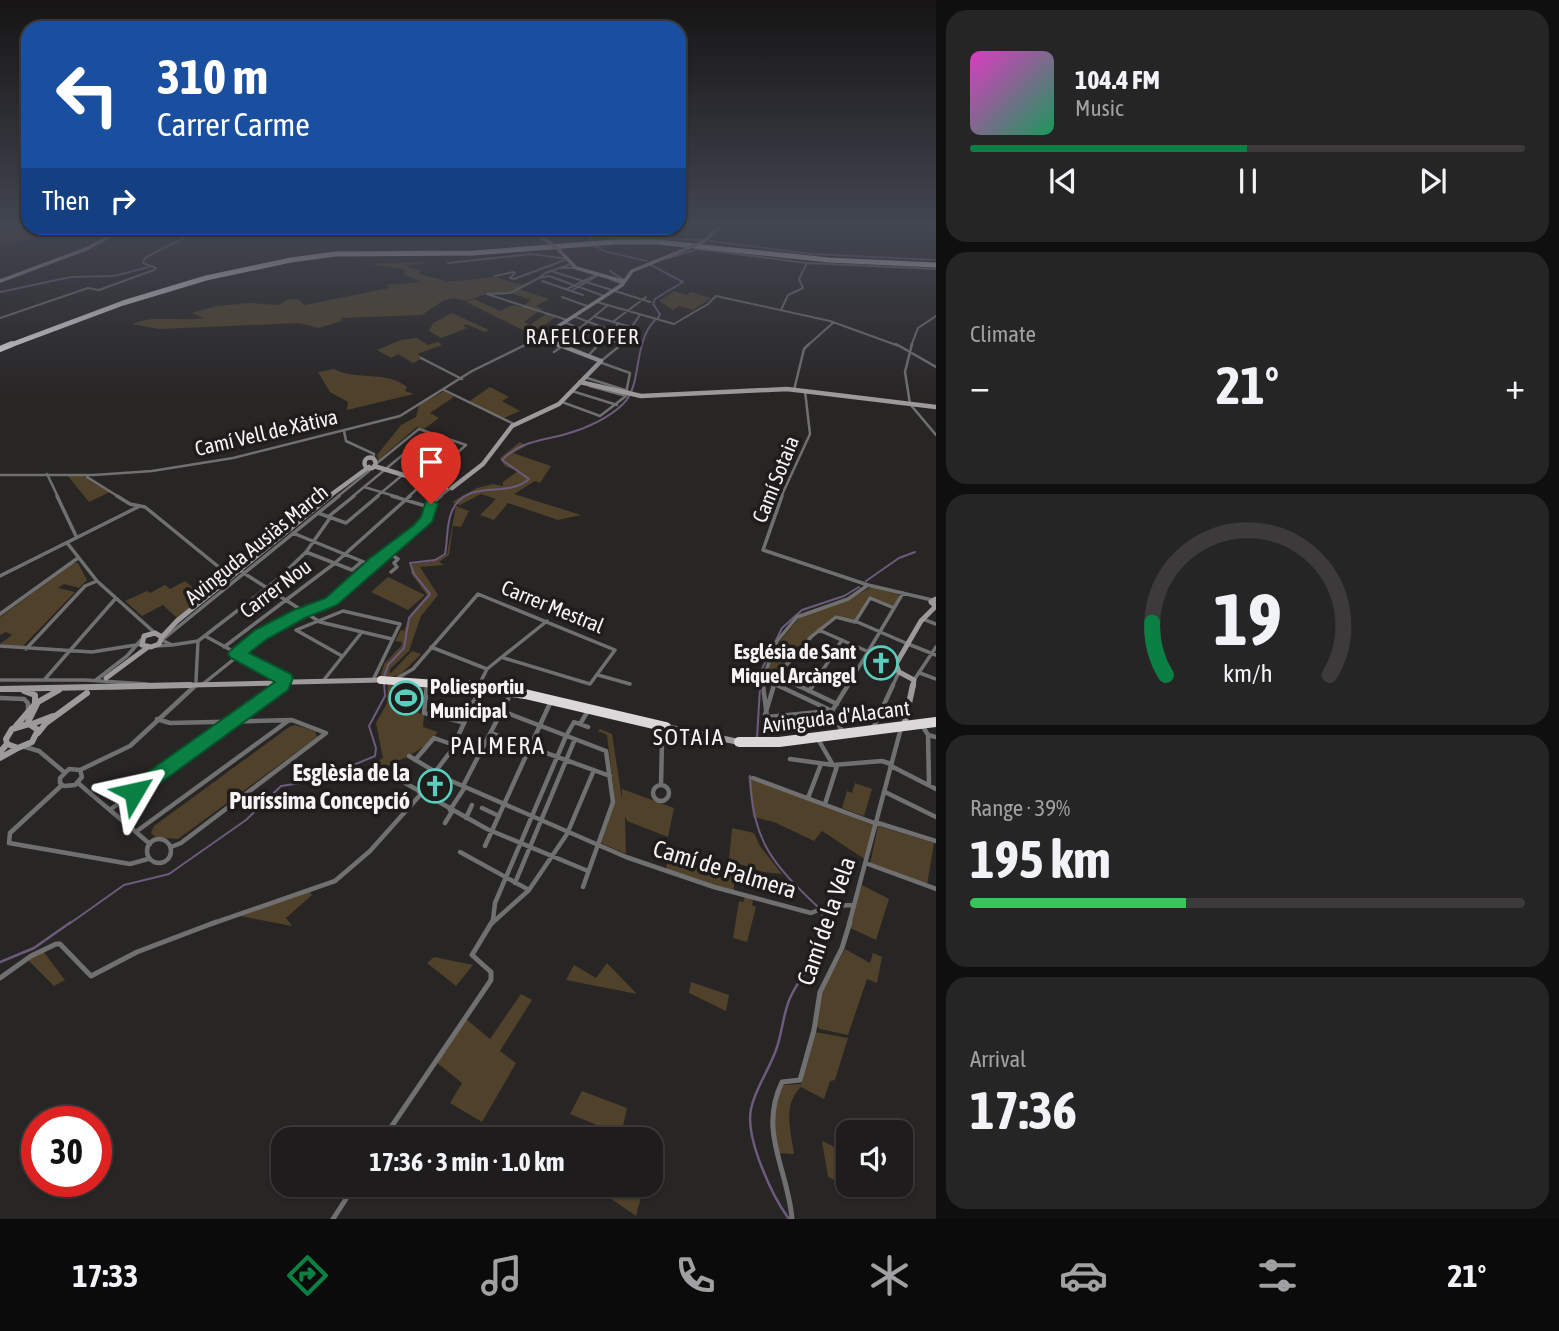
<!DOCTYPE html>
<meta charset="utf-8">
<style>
:root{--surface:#1e1c1c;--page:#262525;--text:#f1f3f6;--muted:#a1a1a3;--line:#3c3a3b;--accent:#0b8043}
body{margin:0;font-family:"Asap Condensed",sans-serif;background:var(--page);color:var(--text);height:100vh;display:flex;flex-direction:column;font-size:26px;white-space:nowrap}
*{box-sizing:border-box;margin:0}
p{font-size:23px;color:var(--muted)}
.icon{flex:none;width:38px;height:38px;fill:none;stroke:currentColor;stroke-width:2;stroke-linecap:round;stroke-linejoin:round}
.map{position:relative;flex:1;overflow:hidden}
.sheet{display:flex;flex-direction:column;gap:10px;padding:10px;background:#100f0f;width:623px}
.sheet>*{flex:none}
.guide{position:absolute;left:21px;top:21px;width:665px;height:214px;border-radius:21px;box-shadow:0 2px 5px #0004,0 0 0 2px var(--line);background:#1a4fa0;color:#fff;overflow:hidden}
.fabs{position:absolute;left:836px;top:1120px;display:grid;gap:14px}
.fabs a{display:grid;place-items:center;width:77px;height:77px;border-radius:14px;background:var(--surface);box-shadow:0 2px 5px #0004,0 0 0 2px var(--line);font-size:35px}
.speed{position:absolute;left:21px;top:1106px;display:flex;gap:14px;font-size:35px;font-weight:700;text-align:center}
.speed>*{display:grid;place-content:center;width:91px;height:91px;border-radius:50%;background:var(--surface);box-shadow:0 2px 5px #0004,0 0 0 2px var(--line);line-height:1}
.speed .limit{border:10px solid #d22;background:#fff;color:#111}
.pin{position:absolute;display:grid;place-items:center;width:60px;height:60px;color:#fff;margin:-72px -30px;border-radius:50% 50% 50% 0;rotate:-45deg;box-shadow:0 0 7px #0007}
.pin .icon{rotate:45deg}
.me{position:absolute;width:77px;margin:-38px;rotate:54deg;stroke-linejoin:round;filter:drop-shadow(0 0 5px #0008)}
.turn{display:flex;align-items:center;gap:24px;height:147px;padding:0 21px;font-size:32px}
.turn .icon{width:91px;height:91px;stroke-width:2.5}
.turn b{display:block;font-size:49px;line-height:60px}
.then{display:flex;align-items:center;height:66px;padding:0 21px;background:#0003;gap:14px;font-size:26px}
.big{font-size:52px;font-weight:700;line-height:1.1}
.sheet .widget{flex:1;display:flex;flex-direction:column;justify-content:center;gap:10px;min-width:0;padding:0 24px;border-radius:21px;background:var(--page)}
.sheet .dial{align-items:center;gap:0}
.dial svg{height:182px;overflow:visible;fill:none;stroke:var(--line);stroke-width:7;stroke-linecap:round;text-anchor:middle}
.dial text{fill:var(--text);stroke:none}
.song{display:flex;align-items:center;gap:21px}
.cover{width:84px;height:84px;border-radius:10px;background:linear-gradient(135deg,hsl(310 70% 55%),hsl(150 70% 35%))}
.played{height:7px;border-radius:4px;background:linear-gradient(90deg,var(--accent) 50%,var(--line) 50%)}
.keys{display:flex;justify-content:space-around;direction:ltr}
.heat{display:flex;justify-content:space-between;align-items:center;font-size:38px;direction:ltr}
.charge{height:10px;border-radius:5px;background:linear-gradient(90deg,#34c759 39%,var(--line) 0)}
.trip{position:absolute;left:271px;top:1127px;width:392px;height:70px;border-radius:21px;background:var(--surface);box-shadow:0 2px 5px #0004,0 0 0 2px var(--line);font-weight:700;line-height:70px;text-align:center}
.dock{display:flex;height:112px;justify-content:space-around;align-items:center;background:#0c0b0b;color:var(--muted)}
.dock .icon{width:49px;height:49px}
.dock .selected{color:var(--accent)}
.dock b{font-size:32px;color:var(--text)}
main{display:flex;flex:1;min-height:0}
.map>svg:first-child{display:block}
</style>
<main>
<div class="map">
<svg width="936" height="1219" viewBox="0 0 936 1219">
<rect width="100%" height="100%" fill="#282525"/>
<!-- green -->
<path fill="#50422a" d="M0 224H28V228H50L33 238 1 244Z
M430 262 405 266 420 270V274C428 278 438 276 446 282L494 277 523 285 525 286 519 289 549 299 536 306 542 309 524 322 530 325 546 314 556 317 531 334 466 302 474 299 500 311 513 305 522 307 531 300 511 293 487 294 465 301 454 298 444 300 422 315 341 318V321L319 328 299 323 160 329 132 324C155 314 179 322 204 318L192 313 216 306 251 303 278 305 287 300 298 299 305 305 389 288 387 285 421 282 403 274 405 270 402 269 368 264Z
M674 291 687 295 690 292 711 298 693 310 679 306 673 310 659 301Z
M452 313 489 330 485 332 466 324 463 326 467 328 441 338 429 331 433 323Z
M417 338 428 345 438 342 442 345 417 354 423 358 413 363 398 354 391 358 377 350 401 340Z
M334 369C356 381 386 370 407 387L405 391 414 394 347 410 348 402 330 392 318 372Z
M490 387 509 397 502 401 520 411 504 418 468 402Z
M444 391 454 397 430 413 439 418 424 429 417 427 378 460 377 455 401 425 416 417 419 405Z
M520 442 526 446 513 453 551 466 540 483 535 481 514 494 581 515 558 520 508 503 494 520 480 515 496 499 481 494 460 505 452 502 477 488 493 484 503 486V482L518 471 505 466 500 458Z
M437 449 454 455 428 477 411 473Z
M67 475H82L110 492 89 502Z
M456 506 469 511 461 527 453 526 449 555 439 562 444 565 420 567 438 595 421 616 409 651 390 669V674L412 651 421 654 400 675 380 678 384 664 402 645V642L395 641 401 630 404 631 410 615 427 595 411 573 412 564 434 561 447 554Z
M74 563H78L87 580 79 588 64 584 58 588 75 592 23 646 0 644 12 635 6 632 0 635V617Z
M388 577 425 595 408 610 371 592Z
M185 581 203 596 177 618 163 605 142 616 125 601 147 591 150 593 165 585 170 589Z
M871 587 898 594 899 597 893 607 868 597 854 621 836 615 813 635 773 677 765 675 779 642 800 617 844 602Z
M388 682H425L418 713 424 715 423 727 438 732C425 750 406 757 386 767L384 765 374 770 369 767 383 758 376 723 387 703Z
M295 725 315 731 317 737 178 839 156 837 151 833 154 826 289 727Z
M600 729 612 734 622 799V789L674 808 668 837 627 821 625 816 626 854 601 843 615 801 607 735 598 731Z
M748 776 875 826 866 860 822 831 814 841 774 822 753 817Z
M855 783 872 789 864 816 842 808 847 791 852 793Z
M878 826 934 843 927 885 870 864Z
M732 828 754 833 760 846 782 874 763 872 729 860Z
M668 854 700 866 702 856 734 868V891L666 870Z
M862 885 889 899 876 940 848 927Z
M310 892 312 895 286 918 292 926 240 916 294 895Z
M745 897 753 900 752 905 756 907 747 942 733 938 739 901 743 902Z
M845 949 870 963 873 953 882 957 877 983 867 979 848 1035 820 1029 816 1026 820 995Z
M43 951 65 980 54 986 28 960Z
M434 957 473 965 456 986 427 963Z
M607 963 637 994 566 980 574 965 596 978Z
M691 982 729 995 726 1011 689 993Z
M521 994 532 1000 500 1051 516 1063 482 1122 450 1103 462 1083 436 1062 466 1019 490 1039Z
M815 1032 848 1038 835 1080 830 1081 824 1099 801 1087C782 1105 791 1131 794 1154L776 1153 773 1105 782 1085 801 1084Z
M582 1091 627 1108 621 1135 570 1114Z
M822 1141 849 1154V1185H861V1193L828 1177Z
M613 1185H644L636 1216 610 1198Z"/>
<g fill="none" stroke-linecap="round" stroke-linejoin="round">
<!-- stream-far1 -->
<path stroke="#6c5b7d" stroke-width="2" d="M588 228 592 242
M595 237 703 240
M708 241 811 254 936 260
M595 246 607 252 647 261
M651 265 683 282 655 299 653 304 660 314 658 318
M0 292 71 277 114 276 149 267
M866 581 899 558 915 552
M384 677 388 665 404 648 409 618 430 594 414 574 410 563 435 560 445 554C448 540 446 524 452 511 466 478 507 499 529 479L502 460C520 441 542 441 566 434 585 429 609 418 623 404 643 385 632 344 655 320
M757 738 761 671 782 628 802 610 844 596 859 587
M750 776C753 843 772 863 819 908
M822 913 825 924
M69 924 124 885 169 874 246 820 281 786 315 781 375 756 376 748 369 726 385 696 384 682"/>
<!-- stream -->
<path stroke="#6c5b7d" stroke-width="2.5" d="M0 962 34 948 71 922
M789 1219C772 1196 745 1138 751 1109 755 1089 769 1070 776 1050 782 1034 783 1014 790 998 803 969 825 957 825 922"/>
<!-- street-far4 -->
<path stroke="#717071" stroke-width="2" d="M290 234 334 228
M668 258 698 249 807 263 936 269
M448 263 532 254 567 259
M560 268H576
M551 271 650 302
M610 271 624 280
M495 276 513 272 515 273 510 278 514 279 565 260
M549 276 604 296
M549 276 539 278 545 273 571 264
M610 279 623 284
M542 281 583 295
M567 289 596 275
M571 291 597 276
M487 294 567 320
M489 294 510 293 539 278
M562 297 587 306
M597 302 674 324 708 304 716 296 830 321 899 346
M781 310 788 295 803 288 799 279 807 263
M573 316 626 336
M596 317 631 327
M0 318 88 288 99 290 154 270 156 268 143 263 145 258 202 228
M614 321 646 297
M564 322 581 329
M551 331 569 336
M575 332 608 305
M575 332 583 335 576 339 568 337Z
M612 341 622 344
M523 346 540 338
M563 346 575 338 599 344
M597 346 619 323
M622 346 623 339 640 315
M807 346 834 322
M911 346 918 328 936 316"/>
<!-- street-far3 -->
<path stroke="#717071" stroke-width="2.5" d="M896 344 936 367
M912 344 905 372 910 404 936 435
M554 352 565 344
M588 356 599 344
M421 358 462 379
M601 361 622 344
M599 362 630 373 626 393
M584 377 628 391
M444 390 514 424
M794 390 804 349 809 344
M572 391 617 405
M562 402 600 416 626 396 590 386
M344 431 346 441 374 454 373 460
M377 463 419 429 466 445 408 497
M47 474 58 497
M0 475H94L152 471 233 458 400 416 472 371 527 344
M88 475 87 477 119 497
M364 487 398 497
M337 497 369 471
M352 497 429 433
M376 497 447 438
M439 497 451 488
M781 497 810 434 805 391"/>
<!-- street-far2 -->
<path stroke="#717071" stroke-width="3.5" d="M57 496 76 536
M117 496 130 504 145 507 231 577
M392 496 429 507
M782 496 763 550 868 585 932 600
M318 513 346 523
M328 517 354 496
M346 523 378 496
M293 533 371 565
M68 544 97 581 155 633
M306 552 352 570 361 562
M387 552 398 559 394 563 397 567 391 572
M239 570 320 622 392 639
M0 576 138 507
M0 614 78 558
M923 619 936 624
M855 621 908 644
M819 630 896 664
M205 636 285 679
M908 644 936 655
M172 645 198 641 277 580 306 552 330 518
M0 646 92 652 142 644
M156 646 172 645 162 640 339 496
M224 647 335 563 410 496
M431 647 487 669
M26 649 85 586 97 581
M237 654 261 635 299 614 332 602 374 563 419 528 427 519 431 504 441 496
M342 656 296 630 343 611 400 624 373 680
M920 673 936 679
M598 675 630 684
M776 677 811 637 836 617 855 622 870 598 894 608
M775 678 780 677 800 687
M45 679 116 598
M396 679 413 669 478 594 615 650 590 684 504 658
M0 680H85L147 684
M96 680 127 656 141 640
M914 680 936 647
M196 681 198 641
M323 681 362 632
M203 684 239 655
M479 685 487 669 547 621
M763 687 764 676
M773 687 774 684
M781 687 764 676 777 641 797 617 848 599 868 585
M812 687 842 640
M847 687 903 593
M892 687 899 672"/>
<!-- street-far1 -->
<path stroke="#717071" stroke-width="4.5" d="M427 685 424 713 462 722
M763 685 767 717 830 711
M777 685 832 711
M797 685 837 704
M809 691 813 685
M0 698 24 699 28 703V711
M473 702 501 712
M502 711 606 751 613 802 583 887
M832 711 848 685
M832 711 842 731
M765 715 774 685
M157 719 170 723 292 720 326 733 181 843 171 847
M580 724 588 711
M922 725 928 735 929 785
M873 728 893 685
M491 733 610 776
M928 735 936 737
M818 739 833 765
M25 747 39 751 64 772
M472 747 482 751
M409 756 449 780 626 857 714 887 811 913 829 906 854 905
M790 759 833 765 882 761 891 764
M415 760 434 738 454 745
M891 766 936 789
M69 769 80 770 82 777 75 785 64 786 60 783V778Z
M80 770 130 746 196 685
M382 770 487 829 588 871
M435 772 451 751 479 691
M753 778 877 824
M78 783 150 844
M653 793a8 8 0 1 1 16 0a8 8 0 1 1-16 0Z
M62 785 10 833 9 843 130 864 148 859
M661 785 662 742 666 729
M463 786 510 695
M419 792 437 774
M885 792 936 817
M808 798 821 764
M825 804 837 766
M482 808 499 816
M111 809 282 686
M450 810 465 787
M466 818 472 805
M445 823 453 810
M878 823 936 841
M137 831 288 721
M147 851a12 12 0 1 1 24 0a12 12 0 1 1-24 0Z
M485 846 551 701
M460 852 529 890
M868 864 936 889
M515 883 575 739
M493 920 495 903 566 736 574 722 588 727
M211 924 335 881 370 851 421 794
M491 924 529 890 567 834 594 770
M849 924 901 728"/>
<!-- street -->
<path stroke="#717071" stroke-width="5" d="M0 978 31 956 56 944H60L91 976 137 952 216 922
M383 1139 491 980V972L472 955 492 922
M333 1219 355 1185
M792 1219C788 1169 758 1132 782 1082L800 1080 814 1030 820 992 842 948 850 922"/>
<!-- secondary-far3 -->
<path stroke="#9c9a9b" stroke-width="3.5" d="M930 224 936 228
M526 228 549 242
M704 241 723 224
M559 250 576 268 622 281
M0 281 86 249 126 228
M540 338 622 285 632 271 686 249
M540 338 561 346"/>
<!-- secondary-far2 -->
<path stroke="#9c9a9b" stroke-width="4.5" d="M580 382 641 396 787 389 936 407
M364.5 463a5.5 5.5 0 1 1 11 0a5.5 5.5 0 1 1-11 0Z
M374 466 446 488
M452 488 483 464 512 426 559 404 601 361 557 344
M328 497 369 467"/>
<!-- secondary-far1 -->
<path stroke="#9c9a9b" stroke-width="5" d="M936 599 931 602 936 606
M155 633 162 637 159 644 151 647 142 645 144 636Z
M162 637 177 621 330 496
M106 678 148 647
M281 683 288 678 293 682 381 680
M108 687 281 683
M913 687 914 680 899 672 896 664 921 621 936 606"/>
<!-- secondary -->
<path stroke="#9c9a9b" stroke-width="6" d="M0 689 190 685
M27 724 38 702 59 690
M29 724 38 730 32 742 18 748 7 744 6 739 12 729Z
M32 724 53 716
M16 726 35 704V695L24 691
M904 726 913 685
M666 727 739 742
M38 733 46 723 87 693
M0 752 7 744
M0 758 18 748"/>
<!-- highway-far3 -->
<path stroke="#dbd8da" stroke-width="5" d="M8 346 123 303 206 278 291 260 335 254 473 253 615 242H657L829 260 936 265"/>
<!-- highway-far2 -->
<path stroke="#dbd8da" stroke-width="6" d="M0 349 12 344"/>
<!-- highway-far1 -->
<path stroke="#dbd8da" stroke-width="8" d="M381 680 478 687"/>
<!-- highway -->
<path stroke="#dbd8da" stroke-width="10" d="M465 685 525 694 666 727
M739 742H779L936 722"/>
<!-- secondary-bridge -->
<path stroke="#9c9a9b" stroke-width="3.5" d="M549 242 559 250
M686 249 704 241"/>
</g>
<!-- sky -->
<linearGradient id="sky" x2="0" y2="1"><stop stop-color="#161414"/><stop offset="0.57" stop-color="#424651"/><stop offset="1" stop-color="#424651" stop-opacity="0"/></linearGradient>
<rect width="936" height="395" fill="url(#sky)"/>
<!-- route -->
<path fill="#0b8043" stroke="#07532c" stroke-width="2" d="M431 500 438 504 432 522 337 605 305 618 267 639 249 653 291 674 293 678 288 690 141 797 134 800 128 797 125 792 128 786 275 682 231 658 228 654 231 650 255 630 294 610 326 598 369 559 414 525 421 517 426 501Z"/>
<!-- icons -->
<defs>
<symbol id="church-ring" viewBox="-11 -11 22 22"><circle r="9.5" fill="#1f1c1c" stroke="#59cebe" stroke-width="1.5"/><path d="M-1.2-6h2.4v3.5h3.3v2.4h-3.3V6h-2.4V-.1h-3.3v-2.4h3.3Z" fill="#59cebe"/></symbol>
<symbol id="stadium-ring" viewBox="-11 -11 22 22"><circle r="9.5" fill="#1f1c1c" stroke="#59cebe" stroke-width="1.5"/><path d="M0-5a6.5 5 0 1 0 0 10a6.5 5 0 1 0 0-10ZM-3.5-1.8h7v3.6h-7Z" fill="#59cebe"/></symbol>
</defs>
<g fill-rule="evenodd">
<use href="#church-ring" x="862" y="644" width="38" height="38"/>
<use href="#stadium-ring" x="387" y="679" width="38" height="38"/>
<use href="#church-ring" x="416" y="767" width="38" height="38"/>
</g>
<g text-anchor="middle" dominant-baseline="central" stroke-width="7" stroke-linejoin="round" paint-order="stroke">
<!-- far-quarter labels -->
<g font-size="21" letter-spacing="2" fill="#f5f3f4" stroke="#1f1c1c">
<text x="583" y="336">RAFELCOFER</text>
</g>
<!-- street labels -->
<g font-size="21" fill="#f5f3f4" stroke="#1f1c1c">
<text transform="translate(266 432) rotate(-13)">Camí Vell de Xàtiva</text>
<text transform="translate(775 479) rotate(-68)">Camí Sotaia</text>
<text transform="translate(256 544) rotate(-39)">Avinguda Ausiàs March</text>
<text transform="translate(275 588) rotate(-37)">Carrer Nou</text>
<text transform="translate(553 606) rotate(22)">Carrer Mestral</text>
<text transform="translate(836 716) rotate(-7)">Avinguda d'Alacant</text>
</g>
<!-- poi labels -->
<g font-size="21" font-weight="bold" fill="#f5f3f4" stroke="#1f1c1c" text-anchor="end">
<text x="856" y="651">Església de Sant<tspan x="856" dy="24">Miquel Arcàngel</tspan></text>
<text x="430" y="686" text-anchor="start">Poliesportiu<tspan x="430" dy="24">Municipal</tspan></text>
</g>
<!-- neighbourhood labels -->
<g font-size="23" letter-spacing="2" fill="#f5f3f4" stroke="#1f1c1c">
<text x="689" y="737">SOTAIA</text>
</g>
<!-- quarter labels -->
<g font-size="24" letter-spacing="2" fill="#f5f3f4" stroke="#1f1c1c">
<text x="498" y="745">PALMERA</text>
</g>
<!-- near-poi labels -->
<g font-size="24" font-weight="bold" fill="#f5f3f4" stroke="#1f1c1c" text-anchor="end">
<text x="410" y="772">Esglèsia de la<tspan x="410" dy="28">Puríssima Concepció</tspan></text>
</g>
<!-- near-street labels -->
<g font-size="24" fill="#f5f3f4" stroke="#1f1c1c">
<text transform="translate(725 869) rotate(17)">Camí de Palmera</text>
<text transform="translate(826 921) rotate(-71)">Camí de la Vela</text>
</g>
</g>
</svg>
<div class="fabs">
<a><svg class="icon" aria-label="sound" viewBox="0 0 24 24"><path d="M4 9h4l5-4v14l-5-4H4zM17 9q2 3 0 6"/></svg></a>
</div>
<div class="speed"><div class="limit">30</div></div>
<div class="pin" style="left:431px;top:504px;background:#d93025"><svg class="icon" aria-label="arrive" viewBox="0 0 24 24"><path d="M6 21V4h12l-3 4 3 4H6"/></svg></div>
<svg class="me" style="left:134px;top:792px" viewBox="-20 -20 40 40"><path d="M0-17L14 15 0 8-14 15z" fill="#0b8043" stroke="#fff" stroke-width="4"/></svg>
<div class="trip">17:36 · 3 min · 1.0 km</div>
<div class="guide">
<div class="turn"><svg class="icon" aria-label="left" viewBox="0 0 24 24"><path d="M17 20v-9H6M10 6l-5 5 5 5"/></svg><div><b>310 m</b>Carrer Carme</div></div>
<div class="then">Then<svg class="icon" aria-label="right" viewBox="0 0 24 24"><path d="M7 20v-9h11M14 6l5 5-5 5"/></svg></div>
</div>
</div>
<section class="sheet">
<div class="widget">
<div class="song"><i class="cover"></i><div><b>104.4 FM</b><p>Music</p></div></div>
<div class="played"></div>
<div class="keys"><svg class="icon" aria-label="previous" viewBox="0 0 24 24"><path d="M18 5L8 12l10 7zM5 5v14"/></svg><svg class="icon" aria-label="pause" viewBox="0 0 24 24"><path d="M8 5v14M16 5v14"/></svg><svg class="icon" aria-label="next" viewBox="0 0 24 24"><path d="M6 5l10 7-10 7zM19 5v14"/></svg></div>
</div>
<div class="widget"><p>Climate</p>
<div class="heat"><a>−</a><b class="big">21°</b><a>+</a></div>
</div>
<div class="widget dial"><svg viewBox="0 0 100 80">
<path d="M14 69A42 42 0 1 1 86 69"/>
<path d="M14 69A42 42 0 0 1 8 46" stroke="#0b8043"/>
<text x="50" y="56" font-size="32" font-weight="700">19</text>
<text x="50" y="72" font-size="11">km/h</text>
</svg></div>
<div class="widget"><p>Range · 39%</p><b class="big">195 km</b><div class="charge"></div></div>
<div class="widget"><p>Arrival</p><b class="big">17:36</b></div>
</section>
</main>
<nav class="dock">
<b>17:33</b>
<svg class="icon selected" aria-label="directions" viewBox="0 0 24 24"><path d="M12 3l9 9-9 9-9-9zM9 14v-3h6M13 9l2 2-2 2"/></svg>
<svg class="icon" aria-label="music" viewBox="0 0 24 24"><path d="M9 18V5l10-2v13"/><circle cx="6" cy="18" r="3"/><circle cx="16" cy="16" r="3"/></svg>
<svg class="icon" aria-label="phone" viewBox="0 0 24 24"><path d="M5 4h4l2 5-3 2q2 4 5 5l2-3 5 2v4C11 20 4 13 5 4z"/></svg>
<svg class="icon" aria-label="climate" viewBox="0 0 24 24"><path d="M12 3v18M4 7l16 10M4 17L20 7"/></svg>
<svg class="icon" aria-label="car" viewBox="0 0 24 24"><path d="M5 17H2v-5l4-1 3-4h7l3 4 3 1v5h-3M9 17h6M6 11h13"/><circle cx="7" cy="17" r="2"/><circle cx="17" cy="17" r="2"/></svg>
<svg class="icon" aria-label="filters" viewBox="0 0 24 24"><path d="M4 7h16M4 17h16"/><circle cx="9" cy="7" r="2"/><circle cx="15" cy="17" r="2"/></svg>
<b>21°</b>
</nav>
